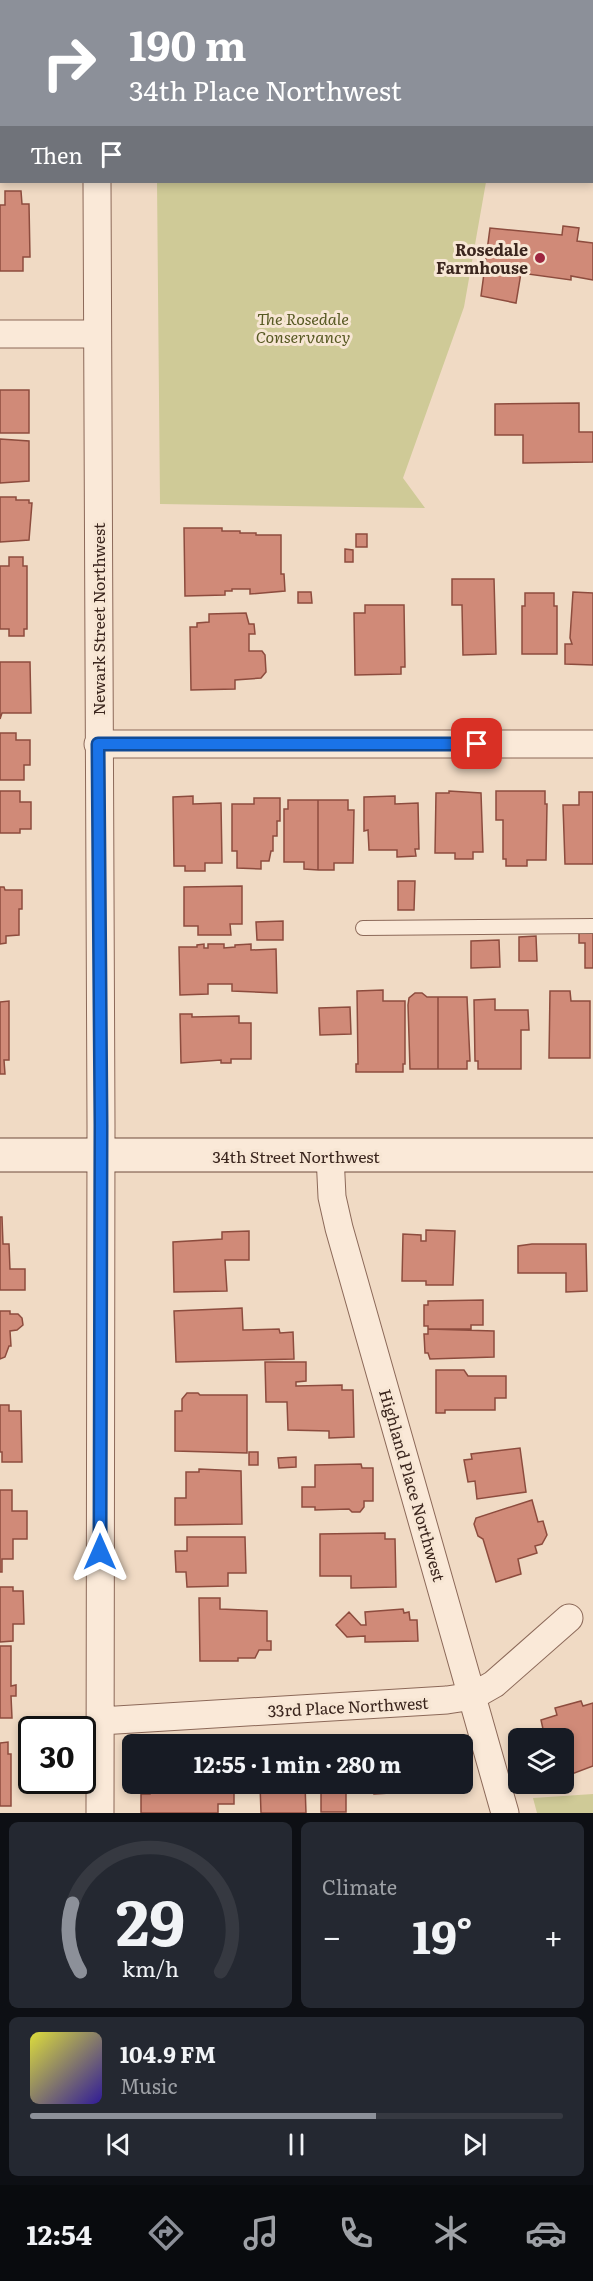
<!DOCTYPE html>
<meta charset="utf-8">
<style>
:root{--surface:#171b24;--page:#242831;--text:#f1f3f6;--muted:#9ea1a6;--line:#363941;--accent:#8c9099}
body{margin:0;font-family:Literata,serif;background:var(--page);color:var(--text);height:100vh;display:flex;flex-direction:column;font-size:22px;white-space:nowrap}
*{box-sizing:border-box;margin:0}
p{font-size:20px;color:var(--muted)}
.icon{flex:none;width:33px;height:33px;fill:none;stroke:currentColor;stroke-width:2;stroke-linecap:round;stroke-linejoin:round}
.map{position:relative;height:1813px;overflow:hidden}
.details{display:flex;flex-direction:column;gap:9px;padding:9px;background:#0d0f14;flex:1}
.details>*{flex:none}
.top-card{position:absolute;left:0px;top:0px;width:594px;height:183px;box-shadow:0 3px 9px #0003;background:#8c9099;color:#fff;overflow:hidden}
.buttons{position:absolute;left:508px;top:1728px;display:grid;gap:12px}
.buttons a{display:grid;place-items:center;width:66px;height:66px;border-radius:9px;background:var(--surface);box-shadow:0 3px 9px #0003;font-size:30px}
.speed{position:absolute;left:18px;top:1716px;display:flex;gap:12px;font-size:30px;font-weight:700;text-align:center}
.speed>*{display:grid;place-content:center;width:78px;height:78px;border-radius:50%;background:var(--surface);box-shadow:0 3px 9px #0003;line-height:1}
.speed .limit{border:3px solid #111;border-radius:9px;background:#fff;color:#111}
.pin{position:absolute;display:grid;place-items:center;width:51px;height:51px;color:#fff;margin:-26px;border-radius:12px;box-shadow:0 3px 9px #0006}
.me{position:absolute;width:66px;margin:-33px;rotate:0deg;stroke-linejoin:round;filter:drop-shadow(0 0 4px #0008)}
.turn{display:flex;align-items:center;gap:21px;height:126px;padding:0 30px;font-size:27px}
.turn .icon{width:78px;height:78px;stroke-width:2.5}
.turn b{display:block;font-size:42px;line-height:51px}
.then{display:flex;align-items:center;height:57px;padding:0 30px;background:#0003;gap:12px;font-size:22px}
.big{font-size:45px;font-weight:700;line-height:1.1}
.details .card{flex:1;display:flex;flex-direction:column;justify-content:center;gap:9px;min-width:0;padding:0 21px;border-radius:9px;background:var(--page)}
.details .dial{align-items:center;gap:0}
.dial svg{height:156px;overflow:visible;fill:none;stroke:var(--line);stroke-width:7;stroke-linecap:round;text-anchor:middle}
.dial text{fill:var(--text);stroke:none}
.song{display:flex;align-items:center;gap:18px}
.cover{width:72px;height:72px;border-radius:9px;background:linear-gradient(135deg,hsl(60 70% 55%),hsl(250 70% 35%))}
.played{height:6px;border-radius:3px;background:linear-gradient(90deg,var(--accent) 65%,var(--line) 65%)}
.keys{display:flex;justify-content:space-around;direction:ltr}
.heat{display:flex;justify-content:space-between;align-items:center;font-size:33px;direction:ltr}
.details .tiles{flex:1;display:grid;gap:9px;grid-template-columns:1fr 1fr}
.card:last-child{grid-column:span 2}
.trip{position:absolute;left:122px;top:1734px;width:351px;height:60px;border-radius:9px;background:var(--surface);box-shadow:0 3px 9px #0003;font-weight:700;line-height:60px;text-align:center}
.dock{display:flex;height:96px;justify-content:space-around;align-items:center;background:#090b0e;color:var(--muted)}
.dock .icon{width:42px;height:42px}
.dock .selected{color:var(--accent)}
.dock b{font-size:27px;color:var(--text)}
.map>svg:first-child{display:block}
</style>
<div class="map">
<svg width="593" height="1813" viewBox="0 0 593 1813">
<rect width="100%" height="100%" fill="#f0dac4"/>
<!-- green -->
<path fill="#cfca97" d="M157 0H489V1L157 2Z
M157 182H486L464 307 403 478 425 508 160 504Z
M593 1794V1813H537L533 1798Z"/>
<!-- building -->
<path fill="#d08a78" stroke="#8d4c3e" stroke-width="1.5" d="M0 0H30V2H2L0 17Z
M0 21H2V74H0Z
M0 89H2L0 132Z
M5 191H21L22 204H29L30 257H23V271H0V205H5Z
M563 226 579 228 577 241 593 243V280L571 276V280L521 273 516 303 481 296 490 228 562 235Z
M0 390H29V433H0Z
M579 403V432H593V462L523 463V435H495V404Z
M0 439 29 441V481L0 483Z
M0 497H16V500H29V503H32L29 540 0 542Z
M184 528H222V531H240V533H256V535H281V574H284L285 591 250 594V589H232V591H225V595L185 596Z
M356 534H367V547H356Z
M345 549 353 550V562H345Z
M9 557H23V566H27V629H24V636H9V629H0V566H9Z
M452 579H494L496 654 463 655 462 605H452Z
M298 592H311L312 603H298Z
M573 592 593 593V665L565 664V644H572L570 638Z
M525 593H554V606H557V654H522V606H525Z
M365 605H404L405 667H401V674L355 675 354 613H365Z
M246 613 249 624H254L255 634H249V651H262L265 655 266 672 261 678 235 680V689L191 690 190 627H197V623L209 622V614Z
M0 662H30L31 713H2L0 719Z
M0 733H16V740H30V765H24V780H0Z
M0 791H20V802H31V829H20V833H0Z
M449 791 481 793 483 852H473V859H455V853H435L436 793H449Z
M496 791H545V804H547L546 860H527V866H506V859H503V820H496Z
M579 792H593V864H565L563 805H579Z
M193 796V804L221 803 222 863H205V871H185V866H174L173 797Z
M395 796V804L418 803 419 849H415L416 856 397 857V850H369L368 830 364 831V797Z
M254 798H280V821H277V836H273V851H271L269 861H261V869L237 868V851H232V804H254Z
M288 800H318V870L304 869V862H284V809H288Z
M318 800H348V810H354L353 863H334V870H318Z
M398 881H415L414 910H398Z
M242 886V924H230L231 935H198V926H184V887Z
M0 887H4L5 890H22V909H19V935L6 936V943L0 944Z
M283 921V940H257L256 922Z
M579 933H593V968H585V943H579Z
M536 936 537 961H519V937Z
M499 940 500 967 471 968V941Z
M204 944V948H208V944H224V948L235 947V945L251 944V950L276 949 277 993 232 991V984H208V994L180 995 179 947H197V945Z
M383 990V1001H405V1064H403V1072H356V1064H358L357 991Z
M550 991H570L571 1001H590V1058H549Z
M415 993H422L427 997H438V1069H410L408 1005 409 998Z
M438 997H467L470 1061H467V1069H438Z
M495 999V1010H528L529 1030H521V1069H478V1061H475L474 1000Z
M9 1001V1060H4L5 1074H0V1002Z
M350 1007 351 1034 320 1035 319 1008Z
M180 1014H192V1017L239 1016V1023H251V1059H231V1063H221V1060L181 1063Z
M0 1217H2L3 1244H9L10 1269H25V1290H0Z
M426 1230 455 1231 453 1285H426V1281H402L403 1234 421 1235V1241H426Z
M249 1231V1260H225L227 1291 174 1292 173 1242 222 1239V1232Z
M532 1244H586L587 1291 566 1292V1273H518V1246Z
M483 1300V1325H471V1329H428V1326H424V1305H428V1301Z
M242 1308 243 1330 279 1329 280 1333 293 1332 294 1359 176 1362 174 1311Z
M0 1311H10V1314H18L22 1318 23 1325 17 1330 10 1331 11 1346H9L5 1357 0 1359Z
M428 1329 494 1331V1357L430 1359 428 1353H425L424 1334H428Z
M265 1362H306V1381L296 1382V1386L342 1385V1390H353L354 1437 329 1438V1431L288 1430 287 1402H266Z
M436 1370H464L468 1376H506V1398H495V1410H445V1413H436Z
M187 1393H198L200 1395H247V1453L175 1451V1411H182V1399Z
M0 1405H9V1411H21L22 1462H2V1452H0Z
M520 1448 526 1492 477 1499 475 1481 468 1482 464 1460 472 1459 471 1454Z
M249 1452H258V1465H249Z
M296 1457V1467L279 1468 278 1458Z
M361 1464 362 1468H373V1501H364V1507L360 1512H352L349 1509 315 1510V1507H302V1487H315V1465Z
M199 1469 241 1471 242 1524 175 1525V1498H186V1472H199Z
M0 1490H12V1511H27V1539H13V1559H2V1572H0Z
M532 1500 538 1522 543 1521 547 1535 542 1544 535 1546 537 1553 518 1559 521 1574 496 1582 483 1539 478 1536 474 1524 476 1518Z
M385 1533V1539H395L396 1587 351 1588V1576H320V1534Z
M187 1537H245L246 1573H228V1586L187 1587 186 1572H176L175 1551H187Z
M0 1587H13V1591H23L24 1624H13V1641L0 1642Z
M199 1598H220V1609L267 1611V1641H271V1650H259L255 1658H238V1661H200Z
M403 1609 404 1613 409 1612 410 1620H417L418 1641 365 1642V1636L347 1637 336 1625 349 1612 361 1625H366L365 1612Z
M0 1646H11V1686L16 1685V1696H11L12 1718H0Z
M581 1701 583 1706 593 1703V1766L564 1777V1738H545L541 1720 557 1715 555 1708Z
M8 1742V1754H11V1806H0V1743Z
M150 1784H234V1804H218V1813H141V1794H150Z
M260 1784H305L306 1813H261Z
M366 1784H435V1788L425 1789V1791L374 1794V1791H366Z
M321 1786 346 1787V1812H321Z"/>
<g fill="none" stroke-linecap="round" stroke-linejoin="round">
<defs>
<path id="lane" d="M363 928 593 926"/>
<path id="street" d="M96 0V2
M97 182 101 1125 100 1813
M0 334H97
M98 744H593
M330 1155 332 1197 339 1228 505 1813
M100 1721 447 1700 473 1696 494 1684 569 1618"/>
<path id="secondary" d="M0 1155H593"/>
</defs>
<!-- lane casing -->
<use href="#lane" stroke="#8c6959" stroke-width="16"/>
<!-- street casing -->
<use href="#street" stroke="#8c6959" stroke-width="29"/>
<!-- secondary casing -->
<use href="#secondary" stroke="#6e4b3c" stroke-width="35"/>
<!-- lane -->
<use href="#lane" stroke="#fae9d8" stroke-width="14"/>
<!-- street -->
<use href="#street" stroke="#fae9d8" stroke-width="27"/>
<!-- secondary -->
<use href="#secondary" stroke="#fae9d8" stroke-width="33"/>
</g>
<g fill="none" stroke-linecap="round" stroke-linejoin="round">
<defs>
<path id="route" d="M100 1552 101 1125 98 744H477"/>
</defs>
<!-- route casing -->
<use href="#route" stroke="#114b97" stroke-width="15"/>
<!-- route -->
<use href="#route" stroke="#1a73e8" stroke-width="10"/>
</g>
<!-- markers -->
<circle fill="#9e2640" stroke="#f7e6d4" stroke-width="2" cx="540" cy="258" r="6"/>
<g text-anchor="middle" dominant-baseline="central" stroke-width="6" stroke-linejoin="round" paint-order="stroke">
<!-- poi labels -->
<g font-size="16" font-weight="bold" fill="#3b261e" stroke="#f7e6d4" text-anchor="end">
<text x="528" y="249">Rosedale<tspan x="528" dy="18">Farmhouse</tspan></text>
</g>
<!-- park labels -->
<g font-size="16" font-style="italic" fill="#575923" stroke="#f7e6d4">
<text x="303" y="318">The Rosedale<tspan x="303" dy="18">Conservancy</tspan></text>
</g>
<!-- street labels -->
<g font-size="16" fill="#3b261e" stroke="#f7e6d4">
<text transform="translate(98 619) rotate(-90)">Newark Street Northwest</text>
<text x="296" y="1156">34th Street Northwest</text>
<text transform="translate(413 1485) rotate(74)">Highland Place Northwest</text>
<text transform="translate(348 1706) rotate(-3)">33rd Place Northwest</text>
</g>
</g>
</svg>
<div class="buttons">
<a><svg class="icon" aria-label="layers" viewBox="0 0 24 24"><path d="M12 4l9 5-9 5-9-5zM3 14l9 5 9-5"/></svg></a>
</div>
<div class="speed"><div class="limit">30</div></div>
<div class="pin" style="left:477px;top:744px;background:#d93025"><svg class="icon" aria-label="arrive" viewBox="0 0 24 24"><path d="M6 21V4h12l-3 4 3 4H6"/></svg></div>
<svg class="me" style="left:100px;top:1552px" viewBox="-20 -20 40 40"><path d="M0-17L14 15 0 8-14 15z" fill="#1a73e8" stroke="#fff" stroke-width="4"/></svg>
<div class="trip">12:55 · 1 min · 280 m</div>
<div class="top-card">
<div class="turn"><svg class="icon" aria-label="right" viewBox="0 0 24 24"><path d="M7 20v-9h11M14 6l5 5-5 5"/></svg><div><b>190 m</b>34th Place Northwest</div></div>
<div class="then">Then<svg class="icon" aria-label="arrive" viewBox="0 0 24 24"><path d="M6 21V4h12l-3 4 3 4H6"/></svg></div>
</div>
</div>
<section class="details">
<div class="tiles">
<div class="card dial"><svg viewBox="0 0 100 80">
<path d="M14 69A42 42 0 1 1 86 69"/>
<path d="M14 69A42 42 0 0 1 10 34" stroke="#8c9099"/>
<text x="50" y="56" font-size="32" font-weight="700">29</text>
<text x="50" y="72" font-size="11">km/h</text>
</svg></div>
<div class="card"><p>Climate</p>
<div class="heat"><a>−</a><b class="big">19°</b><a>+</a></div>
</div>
<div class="card">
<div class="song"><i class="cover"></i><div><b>104.9 FM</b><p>Music</p></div></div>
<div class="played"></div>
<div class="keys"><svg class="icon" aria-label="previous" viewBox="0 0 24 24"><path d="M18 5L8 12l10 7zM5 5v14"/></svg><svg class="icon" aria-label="pause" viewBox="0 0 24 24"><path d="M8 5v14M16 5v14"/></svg><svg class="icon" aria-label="next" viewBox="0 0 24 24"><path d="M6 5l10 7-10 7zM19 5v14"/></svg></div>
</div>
</div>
</section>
<nav class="dock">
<b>12:54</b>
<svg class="icon selected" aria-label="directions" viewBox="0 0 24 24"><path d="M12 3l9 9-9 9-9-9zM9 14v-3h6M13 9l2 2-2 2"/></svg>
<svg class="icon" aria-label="music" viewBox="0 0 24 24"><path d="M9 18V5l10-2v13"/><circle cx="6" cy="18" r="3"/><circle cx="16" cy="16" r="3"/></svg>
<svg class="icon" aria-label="phone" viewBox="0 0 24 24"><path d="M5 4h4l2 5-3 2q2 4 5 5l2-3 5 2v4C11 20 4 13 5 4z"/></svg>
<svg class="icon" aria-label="climate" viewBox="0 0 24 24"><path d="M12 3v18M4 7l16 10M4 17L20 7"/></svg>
<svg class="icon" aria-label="car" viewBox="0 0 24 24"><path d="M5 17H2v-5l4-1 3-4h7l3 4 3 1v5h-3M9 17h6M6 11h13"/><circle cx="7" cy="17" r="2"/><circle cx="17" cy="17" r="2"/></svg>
</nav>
